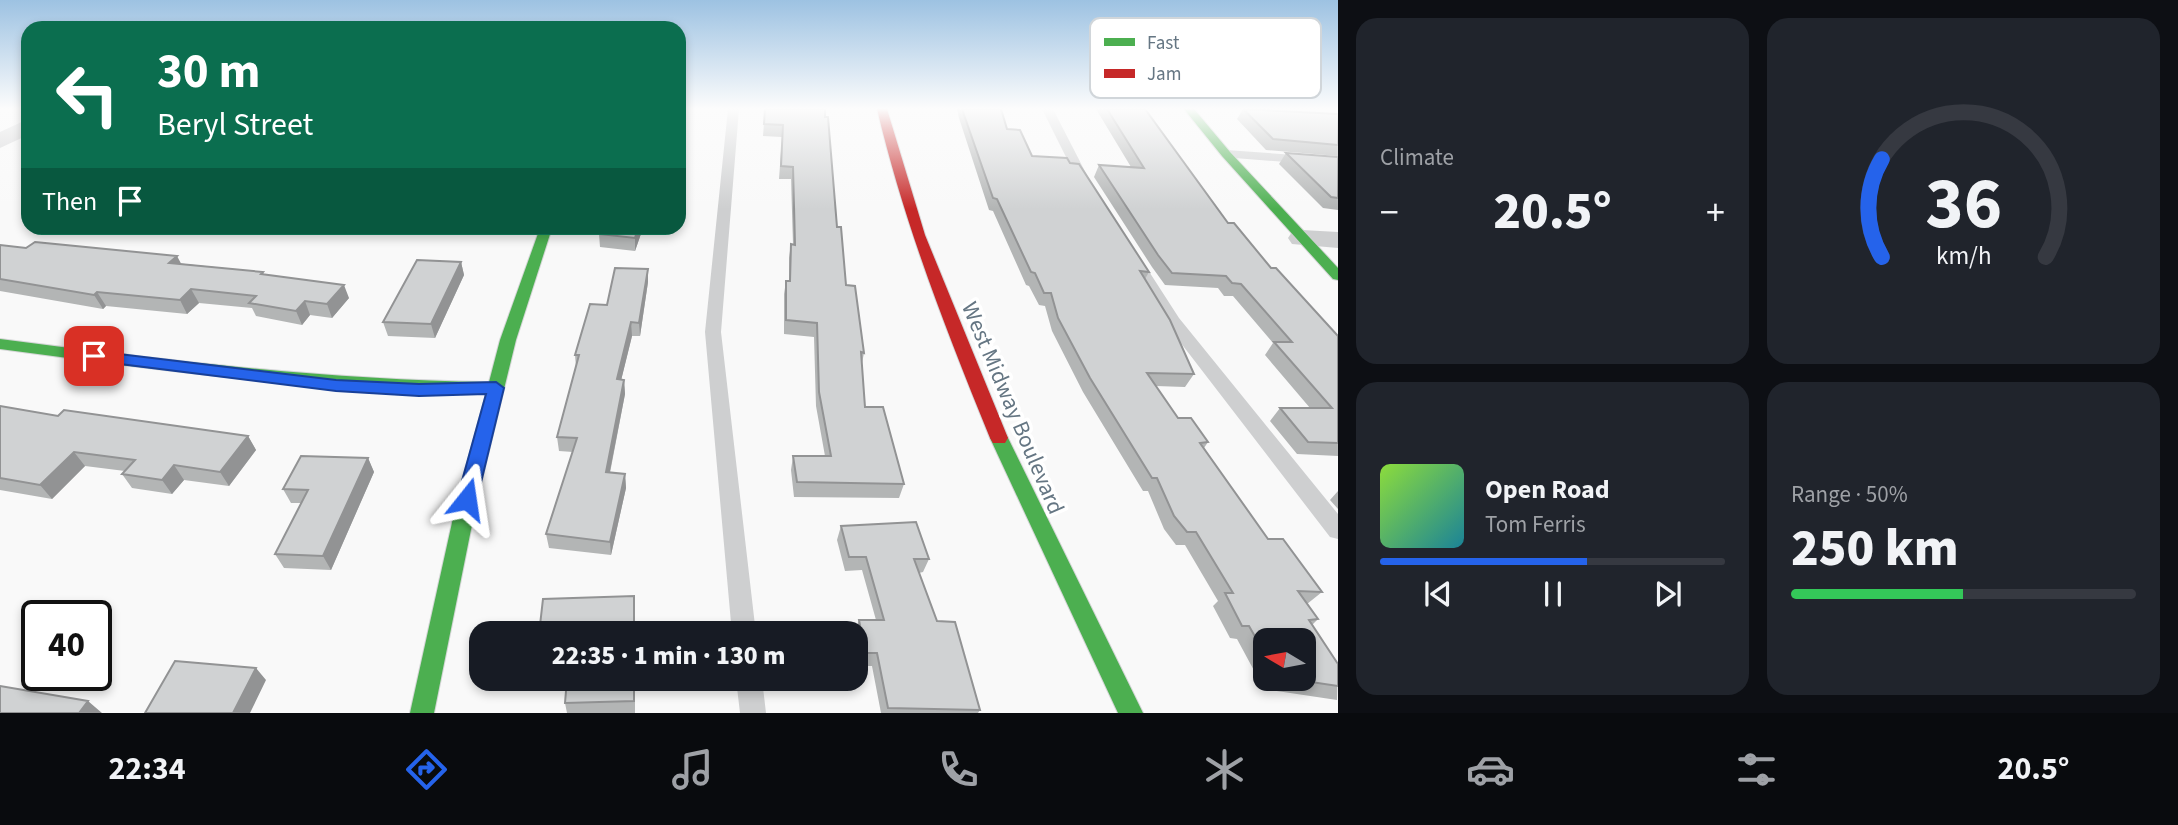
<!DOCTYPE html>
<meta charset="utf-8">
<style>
:root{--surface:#171b24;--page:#20242c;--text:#f1f3f6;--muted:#9ea1a6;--line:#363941;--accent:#2563eb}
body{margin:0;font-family:"Source Sans 3",sans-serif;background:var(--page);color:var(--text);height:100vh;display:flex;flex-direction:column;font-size:26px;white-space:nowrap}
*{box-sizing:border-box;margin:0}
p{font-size:23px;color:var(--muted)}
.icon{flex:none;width:38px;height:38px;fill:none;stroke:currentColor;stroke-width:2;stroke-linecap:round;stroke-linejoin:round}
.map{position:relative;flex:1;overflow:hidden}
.side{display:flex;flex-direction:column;gap:18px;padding:18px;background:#0d0f14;width:840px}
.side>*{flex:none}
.banner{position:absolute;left:21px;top:21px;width:665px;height:214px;border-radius:21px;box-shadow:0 4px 10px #0003;background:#0b6e4f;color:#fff;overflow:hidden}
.needle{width:46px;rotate:280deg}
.tools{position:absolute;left:1253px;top:628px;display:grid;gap:14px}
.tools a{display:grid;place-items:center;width:63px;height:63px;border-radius:14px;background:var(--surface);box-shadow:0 4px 10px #0003;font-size:35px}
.speed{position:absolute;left:21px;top:600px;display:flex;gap:14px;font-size:35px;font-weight:700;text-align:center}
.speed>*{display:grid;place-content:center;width:91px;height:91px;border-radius:50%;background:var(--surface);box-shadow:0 4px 10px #0003;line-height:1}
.speed .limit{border:4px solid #111;border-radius:10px;background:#fff;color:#111}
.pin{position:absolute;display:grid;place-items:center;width:60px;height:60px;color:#fff;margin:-30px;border-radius:14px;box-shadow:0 4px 10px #0006}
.me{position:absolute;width:77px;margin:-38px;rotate:15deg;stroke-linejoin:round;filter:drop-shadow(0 0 5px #0008)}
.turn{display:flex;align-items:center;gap:24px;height:147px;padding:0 21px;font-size:32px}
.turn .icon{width:91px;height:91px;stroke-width:2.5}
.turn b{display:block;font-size:49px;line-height:60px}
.then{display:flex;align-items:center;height:66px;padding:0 21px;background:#0003;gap:14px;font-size:26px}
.big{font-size:52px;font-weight:800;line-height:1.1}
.side .widget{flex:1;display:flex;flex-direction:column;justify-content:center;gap:10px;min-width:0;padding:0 24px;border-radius:21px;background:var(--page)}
.side .dial{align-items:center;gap:0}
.dial svg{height:182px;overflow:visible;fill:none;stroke:var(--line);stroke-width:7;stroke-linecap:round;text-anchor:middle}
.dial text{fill:var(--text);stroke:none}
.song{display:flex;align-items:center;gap:21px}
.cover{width:84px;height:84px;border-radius:10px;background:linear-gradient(135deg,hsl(90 70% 55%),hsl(190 70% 35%))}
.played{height:7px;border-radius:4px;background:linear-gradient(90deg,var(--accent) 60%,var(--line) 60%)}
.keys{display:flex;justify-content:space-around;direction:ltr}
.heat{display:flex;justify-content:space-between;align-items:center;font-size:38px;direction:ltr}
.charge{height:10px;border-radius:5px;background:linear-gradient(90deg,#34c759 50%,var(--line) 0)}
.side .tiles{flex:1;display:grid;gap:18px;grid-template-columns:repeat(2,1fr)}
.trip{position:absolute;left:469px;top:621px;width:399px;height:70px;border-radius:21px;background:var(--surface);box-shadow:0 4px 10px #0003;font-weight:800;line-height:70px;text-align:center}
.menu{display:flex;height:112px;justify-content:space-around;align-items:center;background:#090b0e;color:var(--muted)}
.menu .icon{width:49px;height:49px}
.menu .selected{color:var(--accent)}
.menu b{font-size:32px;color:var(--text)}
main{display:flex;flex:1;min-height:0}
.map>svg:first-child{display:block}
</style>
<main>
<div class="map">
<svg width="1338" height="713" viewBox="0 0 1338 713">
<rect width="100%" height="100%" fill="#f9f9f9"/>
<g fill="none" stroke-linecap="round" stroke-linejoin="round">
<defs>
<path id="fast" d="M1184 109H1194L1230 152 1338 268V280L1333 279 1222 156Z
M540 228H552L516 340 477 500 434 713H410L457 500 486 394C323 391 162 371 0 349V339C163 360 325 380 489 382L500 340Z
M999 431 1005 433 1008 438 1143 713H1118L990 438 993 433Z"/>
<path id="jam" d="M877 109H887L925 235 1008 438 1005 443H993L990 438C946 330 904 223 877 109Z"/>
</defs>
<!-- fast casing -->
<use href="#fast" stroke="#d5d6d7" stroke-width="2"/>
<!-- jam casing -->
<use href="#jam" stroke="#d5d6d7" stroke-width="2"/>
<!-- lane -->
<path fill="#cecfd0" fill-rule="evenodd" d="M728 109H739L721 332 756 634H732L705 332Z
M1042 109H1053L1091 183 1090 186H1080L1079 183Z
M1226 150 1338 158V166L1222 157V151Z
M1134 255 1139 256 1179 318 1338 514V539L1330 537 1167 325 1127 259Z
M736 679H762L766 713H740Z"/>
<!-- street -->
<path fill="#cecfd0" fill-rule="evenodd" d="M28 119V135L0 148V132Z
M1302 230 1338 232V248L1292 244 1288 238 1292 232Z"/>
<!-- fast -->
<use href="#fast" fill="#4caf50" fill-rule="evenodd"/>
<!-- jam -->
<use href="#jam" fill="#c62828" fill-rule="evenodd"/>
</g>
<!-- wall -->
<path fill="#b3b5b5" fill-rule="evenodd" d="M765 109H825L837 227 846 285 864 353 862 363 865 407 904 484 899 498 794 497 791 470 793 456H825L816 406 814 337 784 334V294L786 281H789V258L791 244H793L791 179H779L782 137 763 136Z
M957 109H1001L1007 129 1032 156 1070 163 1149 272 1145 279 1194 374 1185 387 1156 386 1178 418 1208 442 1204 448 1268 539 1322 592 1307 604 1318 619 1312 625 1338 664 1337 700 1264 689 1237 639 1230 638 1213 606 1218 601 1185 545H1176L1164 529 1148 491H1143L1083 392 1052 331 1045 306 1039 305 1029 286 1026 285 993 211 989 210 959 118ZM1265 640 1304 679H1265Z
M1096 109H1145L1228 223 1338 336V456L1297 454 1270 421 1280 408H1310L1265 355 1273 343 1233 296H1224L1218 288 1165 285 1152 267 1094 177 1099 165 1131 167Z
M1243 109 1338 114V156L1266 150 1237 119Z
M1286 153 1338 157V210L1323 208 1279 164Z
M643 228 635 251 600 247 599 234Z
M0 245 263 272 264 274 349 298 332 318 310 315 302 325 256 316 252 308 199 303 187 314 106 306 103 309 0 291Z
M461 262 464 275 435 338 388 336 383 322Z
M648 282 640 336H632L621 380H624L625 394 610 473 625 474 626 488 611 555 549 548 546 534 573 452 559 451 557 437 576 367 575 355 607 305Z
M0 406 58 416 248 436 256 450 229 486 184 480 172 494 132 488 122 474 125 471 85 466 52 499 0 490Z
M368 458 374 472 331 570 284 568 275 554 301 503H291L283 489Z
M1338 491V509L1330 500Z
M841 526 929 559 923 572 919 573 937 621 980 710 978 713H881L872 666H860L856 641V634L854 633 859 620H876L862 570 845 571 837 540Z
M635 679V713H567L565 703Z"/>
<!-- shaded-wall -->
<path fill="#929394" d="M638 228H643L635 251V238Z
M177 256 184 269 169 263Z
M461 262 464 275 435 338 431 324Z
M648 269V282L640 336 639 323Z
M344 285 349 298 332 318 327 304Z
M191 289 199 303 187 314 180 300Z
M97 292 106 306 103 309 94 295Z
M305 301 310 315 302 325 296 311Z
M631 322 632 336 618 393 617 379Z
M624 380 625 394 607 486 606 472Z
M248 436 256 450 229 486 220 472Z
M74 452 85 466 52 499 40 485Z
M368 458 374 472 331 570 323 556Z
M174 465 184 480 172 494 162 480Z
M625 474 626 488 611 555 610 542Z
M256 668 266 680 250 713H233Z
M88 701 102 713H79Z"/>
<!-- building -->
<path fill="#d0d2d3" stroke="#929394" stroke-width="2" d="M765 109H825V117H828L837 227H841L846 285 855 286 864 353 861 352 865 407H883L904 484 797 482 793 456H831L819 392 817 323 786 320V281H790L791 244 795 245 793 167 781 166 783 125 764 124Z
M962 109H1001L1007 129 1020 130 1032 156 1067 158 1070 163 1079 164 1149 272 1140 271 1170 320 1194 374 1147 373 1178 418H1191L1208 442 1200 443 1268 539H1283L1322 592 1298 591 1318 619 1309 620 1338 664V686L1291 679H1304V640H1265V654L1249 626H1242L1225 593H1233L1196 532H1187L1174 516 1157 478H1152L1090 378 1058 318 1051 293H1044L1035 273 1031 272 997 199 993 198Z
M1107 109H1145L1228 223H1234L1271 268H1276L1338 336V443L1308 442 1280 408H1332L1274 342H1292L1241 284 1232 283 1226 276 1172 273 1158 255 1099 165 1144 168Z
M1243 109 1338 114V145L1273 139Z
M1286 153 1338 157V198L1331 197Z
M602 228H638L635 238 599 234Z
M35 242 177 256 169 263 263 272 261 274 344 285 327 304 305 301 296 311 249 303 256 296 191 289 180 300 97 292 94 295 0 279V245L26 248Z
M417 260 461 262 431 324 383 322Z
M615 268 648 269 639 323 631 322 617 379 624 380 606 472 625 474 610 542 546 534 577 438 557 437 579 355H575L590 304 607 305Z
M0 406 58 416 64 410 248 436 220 472 174 465 162 480 122 474 135 460 74 452 40 485 0 478Z
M301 456 368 458 323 556 275 554 308 490 283 489Z
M916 522 929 559H914L937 621 955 622 980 710 888 708 877 653H865L859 620H884L866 557H849L841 526Z
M634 596V634H539L543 599Z
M175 661 256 668 233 713H145Z
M567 679H634V701L565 703Z
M0 686 88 701 79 713H0Z"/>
<!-- sky -->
<linearGradient id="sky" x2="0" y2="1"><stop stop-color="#9dc2e2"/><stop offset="0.52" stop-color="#fcfcfc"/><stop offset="1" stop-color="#fcfcfc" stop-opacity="0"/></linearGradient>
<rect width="1338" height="209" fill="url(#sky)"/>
<!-- route -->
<path fill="#2563eb" stroke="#184099" stroke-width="2" d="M94 351 336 380 419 384 496 382 504 388 477 499 474 505 467 507 460 505 457 499 486 394 419 396 336 391 88 360 86 356 88 353Z"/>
<g text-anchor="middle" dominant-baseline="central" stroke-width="7" stroke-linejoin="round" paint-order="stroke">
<!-- street labels -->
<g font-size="23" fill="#657683" stroke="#fff">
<text transform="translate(1013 408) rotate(67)">West Midway Boulevard</text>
</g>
</g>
<!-- legend -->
<rect x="1090" y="18" width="231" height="80" rx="10" fill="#fff" stroke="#d1d6da" stroke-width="2"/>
<rect x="1104" y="38" width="31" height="8" fill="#4caf50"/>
<rect x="1104" y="69" width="31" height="9" fill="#c62828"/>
<g font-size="19" fill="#657683">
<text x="1147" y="49">Fast</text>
<text x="1147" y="80">Jam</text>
</g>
</svg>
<div class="tools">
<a><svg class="needle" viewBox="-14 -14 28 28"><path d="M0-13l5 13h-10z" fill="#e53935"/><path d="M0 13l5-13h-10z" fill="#9ea1a6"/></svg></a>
</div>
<div class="speed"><div class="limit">40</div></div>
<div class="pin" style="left:94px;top:356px;background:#d93025"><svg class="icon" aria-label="arrive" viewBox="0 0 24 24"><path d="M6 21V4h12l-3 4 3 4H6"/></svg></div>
<svg class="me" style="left:467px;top:499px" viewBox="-20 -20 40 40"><path d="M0-17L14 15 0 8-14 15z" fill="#2563eb" stroke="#fff" stroke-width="4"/></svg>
<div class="trip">22:35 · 1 min · 130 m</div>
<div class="banner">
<div class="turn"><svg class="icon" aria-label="left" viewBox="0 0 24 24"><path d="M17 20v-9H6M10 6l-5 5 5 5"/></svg><div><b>30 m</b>Beryl Street</div></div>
<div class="then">Then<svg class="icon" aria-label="arrive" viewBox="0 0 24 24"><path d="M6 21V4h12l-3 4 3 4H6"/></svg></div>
</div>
</div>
<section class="side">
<div class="tiles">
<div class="widget"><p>Climate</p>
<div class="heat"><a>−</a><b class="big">20.5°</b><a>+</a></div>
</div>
<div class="widget dial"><svg viewBox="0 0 100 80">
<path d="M14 69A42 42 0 1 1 86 69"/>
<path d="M14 69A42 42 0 0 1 14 26" stroke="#2563eb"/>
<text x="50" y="56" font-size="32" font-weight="700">36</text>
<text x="50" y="72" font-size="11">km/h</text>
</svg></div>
<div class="widget">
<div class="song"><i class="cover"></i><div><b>Open Road</b><p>Tom Ferris</p></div></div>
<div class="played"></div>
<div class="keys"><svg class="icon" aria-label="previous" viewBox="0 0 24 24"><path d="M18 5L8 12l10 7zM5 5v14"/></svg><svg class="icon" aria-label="pause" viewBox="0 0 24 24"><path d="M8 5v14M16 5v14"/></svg><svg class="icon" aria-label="next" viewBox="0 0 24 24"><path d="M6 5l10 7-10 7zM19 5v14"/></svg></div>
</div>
<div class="widget"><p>Range · 50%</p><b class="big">250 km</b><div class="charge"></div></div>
</div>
</section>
</main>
<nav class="menu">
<b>22:34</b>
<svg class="icon selected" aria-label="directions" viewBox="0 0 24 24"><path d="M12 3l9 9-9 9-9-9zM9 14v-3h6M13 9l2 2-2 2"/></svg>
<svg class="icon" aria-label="music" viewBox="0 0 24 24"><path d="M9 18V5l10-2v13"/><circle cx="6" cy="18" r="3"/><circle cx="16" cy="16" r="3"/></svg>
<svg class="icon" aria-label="phone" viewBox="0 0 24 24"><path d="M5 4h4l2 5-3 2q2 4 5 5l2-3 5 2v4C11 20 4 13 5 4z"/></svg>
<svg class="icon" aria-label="climate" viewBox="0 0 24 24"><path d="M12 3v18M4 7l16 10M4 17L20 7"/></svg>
<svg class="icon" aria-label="car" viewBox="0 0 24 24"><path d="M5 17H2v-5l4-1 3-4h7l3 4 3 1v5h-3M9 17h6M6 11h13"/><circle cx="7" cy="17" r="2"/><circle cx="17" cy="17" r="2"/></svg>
<svg class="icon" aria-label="filters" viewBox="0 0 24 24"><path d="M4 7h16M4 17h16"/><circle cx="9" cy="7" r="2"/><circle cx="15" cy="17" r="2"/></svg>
<b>20.5°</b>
</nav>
